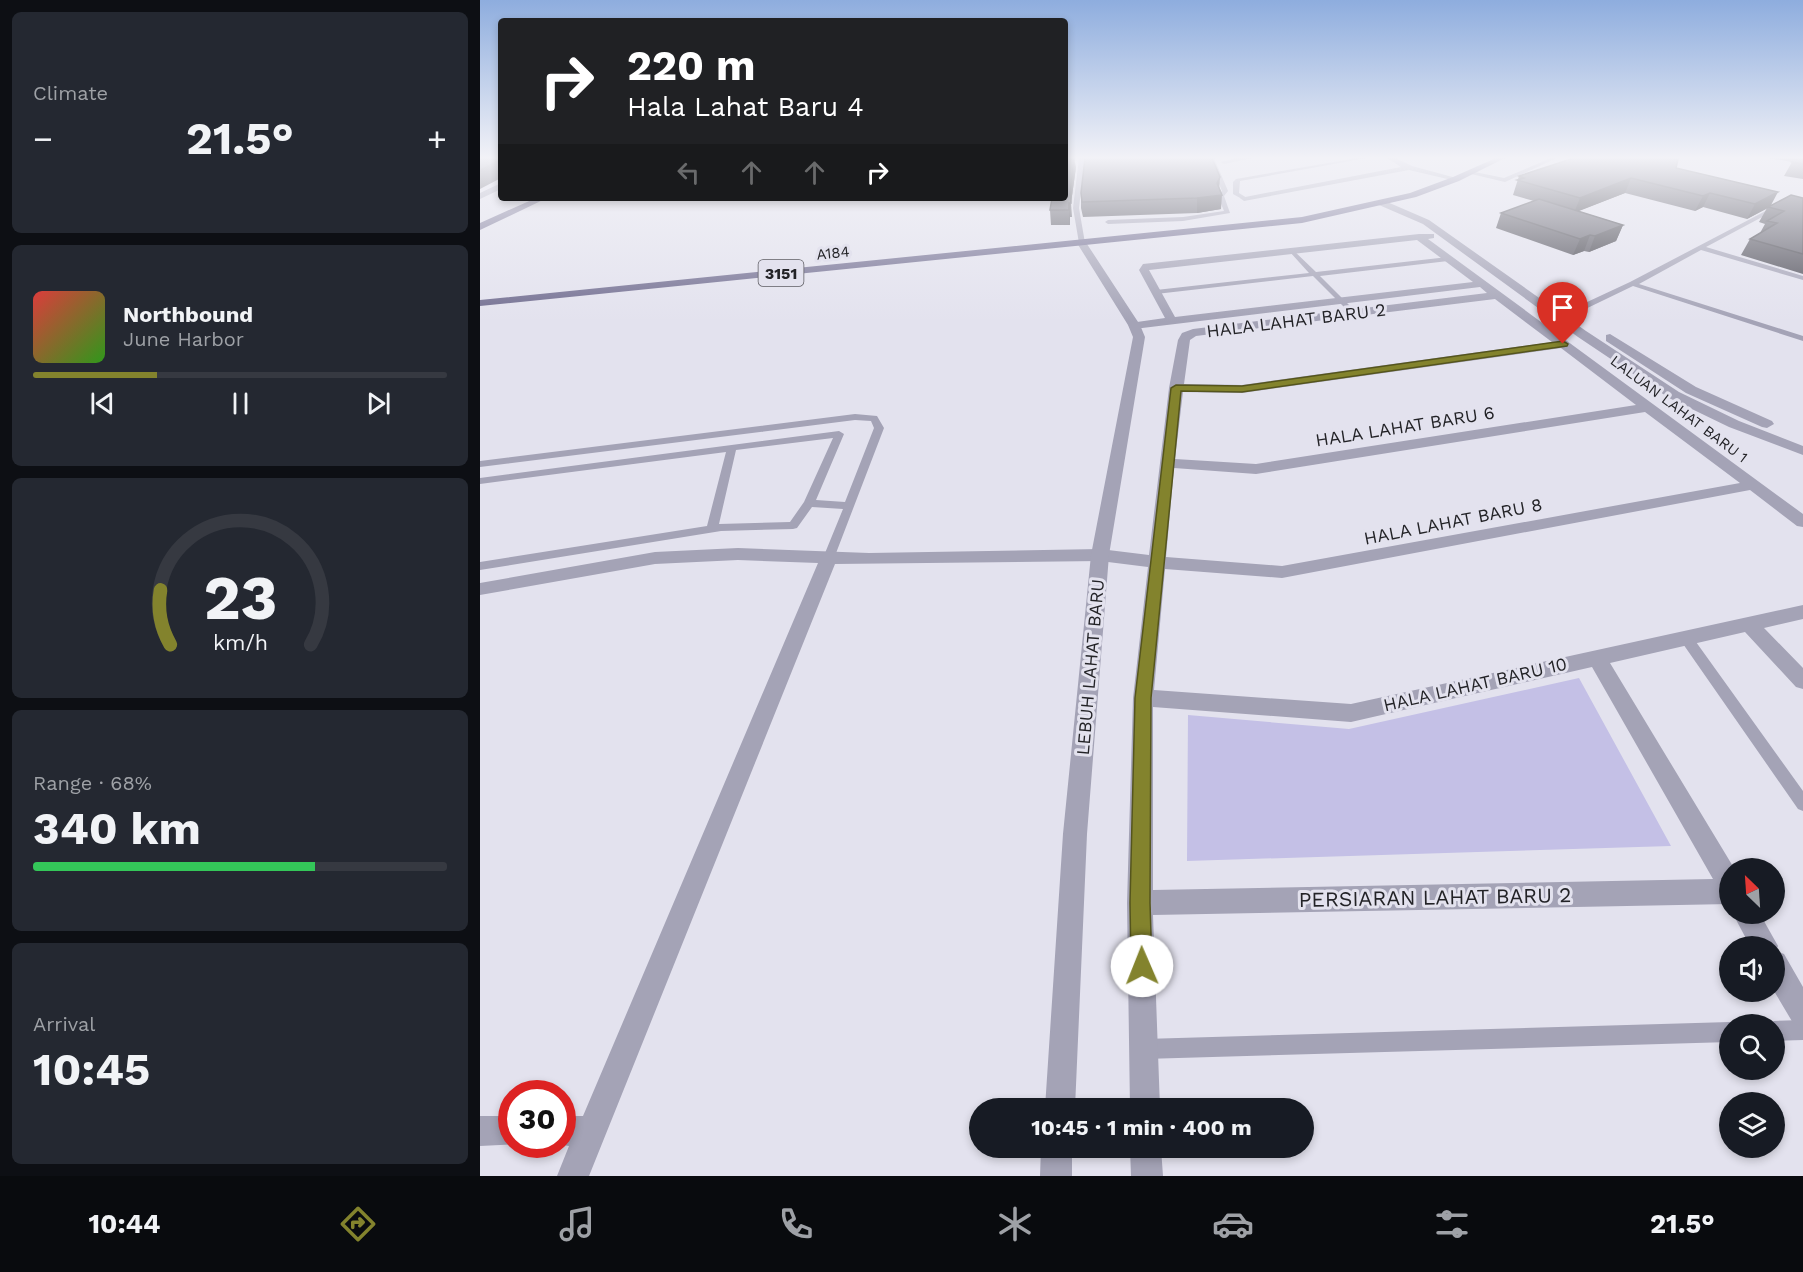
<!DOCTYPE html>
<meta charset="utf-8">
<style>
:root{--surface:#171b24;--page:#242831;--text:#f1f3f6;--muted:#9ea1a6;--line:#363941;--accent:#83832d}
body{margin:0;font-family:"Work Sans",sans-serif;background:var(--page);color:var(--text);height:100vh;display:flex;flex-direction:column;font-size:22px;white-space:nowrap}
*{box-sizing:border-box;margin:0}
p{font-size:20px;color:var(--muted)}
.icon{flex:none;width:33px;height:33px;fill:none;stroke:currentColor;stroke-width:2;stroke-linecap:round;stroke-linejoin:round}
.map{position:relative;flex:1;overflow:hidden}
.side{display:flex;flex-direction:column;gap:12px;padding:12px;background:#0d0f14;width:480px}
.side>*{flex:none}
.banner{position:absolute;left:18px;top:18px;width:570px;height:183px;border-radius:6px;box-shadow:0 3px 9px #0003;background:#202124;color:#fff;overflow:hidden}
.needle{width:39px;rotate:335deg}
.controls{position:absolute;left:1239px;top:858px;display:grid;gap:12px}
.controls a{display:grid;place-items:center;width:66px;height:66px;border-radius:50%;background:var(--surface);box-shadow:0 3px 9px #0003;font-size:30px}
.speed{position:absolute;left:18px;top:1080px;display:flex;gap:12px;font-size:30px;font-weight:700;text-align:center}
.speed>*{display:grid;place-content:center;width:78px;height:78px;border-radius:50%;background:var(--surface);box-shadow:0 3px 9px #0003;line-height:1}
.speed .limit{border:9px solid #d22;background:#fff;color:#111}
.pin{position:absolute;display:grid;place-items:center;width:51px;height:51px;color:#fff;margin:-62px -26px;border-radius:50% 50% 50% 0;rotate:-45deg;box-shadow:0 0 6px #0007}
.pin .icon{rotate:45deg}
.me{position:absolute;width:66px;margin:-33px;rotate:359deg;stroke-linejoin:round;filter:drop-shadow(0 0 4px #0008)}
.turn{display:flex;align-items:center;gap:21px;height:126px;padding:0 30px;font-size:27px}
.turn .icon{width:78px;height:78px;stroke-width:2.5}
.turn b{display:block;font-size:42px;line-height:51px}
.lanes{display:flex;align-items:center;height:57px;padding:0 30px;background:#0003;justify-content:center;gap:30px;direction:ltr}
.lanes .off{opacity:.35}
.big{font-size:45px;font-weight:700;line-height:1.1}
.side .card{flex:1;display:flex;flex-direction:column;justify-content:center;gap:9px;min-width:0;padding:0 21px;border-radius:9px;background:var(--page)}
.side .dial{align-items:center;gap:0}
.dial svg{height:156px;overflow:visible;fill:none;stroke:var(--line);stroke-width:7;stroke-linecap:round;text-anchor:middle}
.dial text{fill:var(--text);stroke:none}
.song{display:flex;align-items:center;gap:18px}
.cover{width:72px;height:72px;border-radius:9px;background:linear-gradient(135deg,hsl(0 70% 55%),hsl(110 70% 35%))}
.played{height:6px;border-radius:3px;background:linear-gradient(90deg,var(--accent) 30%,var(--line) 30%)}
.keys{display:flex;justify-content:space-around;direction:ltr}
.heat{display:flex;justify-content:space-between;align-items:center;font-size:33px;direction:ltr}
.charge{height:9px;border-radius:4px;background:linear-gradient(90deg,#34c759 68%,var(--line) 0)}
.trip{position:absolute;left:489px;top:1098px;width:345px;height:60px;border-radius:30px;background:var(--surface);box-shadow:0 3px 9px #0003;font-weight:700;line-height:60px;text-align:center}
.menu{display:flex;height:96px;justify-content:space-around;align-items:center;background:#090b0e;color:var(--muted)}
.menu .icon{width:42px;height:42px}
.menu .selected{color:var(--accent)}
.menu b{font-size:27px;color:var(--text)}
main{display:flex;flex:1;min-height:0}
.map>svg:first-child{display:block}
</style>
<main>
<section class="side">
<div class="card"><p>Climate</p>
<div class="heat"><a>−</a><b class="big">21.5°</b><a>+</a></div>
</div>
<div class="card">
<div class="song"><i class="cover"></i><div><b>Northbound</b><p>June Harbor</p></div></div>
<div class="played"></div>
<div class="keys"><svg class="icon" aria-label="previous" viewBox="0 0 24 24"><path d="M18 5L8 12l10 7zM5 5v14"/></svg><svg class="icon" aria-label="pause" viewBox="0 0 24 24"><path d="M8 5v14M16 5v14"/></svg><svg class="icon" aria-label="next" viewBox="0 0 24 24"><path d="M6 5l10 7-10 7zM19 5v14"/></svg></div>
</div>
<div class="card dial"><svg viewBox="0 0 100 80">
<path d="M14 69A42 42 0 1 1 86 69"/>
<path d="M14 69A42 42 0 0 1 9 41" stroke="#83832d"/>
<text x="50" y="56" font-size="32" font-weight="700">23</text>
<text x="50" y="72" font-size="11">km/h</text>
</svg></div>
<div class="card"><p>Range · 68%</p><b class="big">340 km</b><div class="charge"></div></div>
<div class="card"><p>Arrival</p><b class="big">10:45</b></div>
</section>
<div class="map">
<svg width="1323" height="1176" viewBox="0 0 1323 1176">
<rect width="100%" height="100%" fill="#e3e2ee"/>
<!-- green -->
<path fill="#c4c0e6" d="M1099 678 1191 846 707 861 708 715 869 729Z"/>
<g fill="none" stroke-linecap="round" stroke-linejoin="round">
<!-- service -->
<path fill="#a4a3b6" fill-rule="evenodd" d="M599 158H605L599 208 605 243 602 245 599 243 593 208Z
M728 158H734L748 191 744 196 750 213 703 221 628 224 625 222 628 220 703 217 744 211 738 196 742 191Z
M877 158H887L760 181 759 193 767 198 762 199 753 194V182L756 179Z
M1071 158H1077L1025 182 987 173 990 171 1024 178Z
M1297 205 1299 208 1226 247 1323 276V280L1221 250 1159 284 1323 336V341L1153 286 1095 314 1075 317 1071 315 1090 310 1150 282Z
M811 248 836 272 968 257 971 259 968 261 840 276 875 311 876 313 872 315 833 276 676 294 672 292 676 290 829 273 809 251V249Z
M375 414 397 416 404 428 353 561H345L343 558 363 509 332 507 317 528 313 529 241 531 0 570V562L227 526 246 452 0 484V478L359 431 364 434 336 500 365 502 394 428 391 421 375 420 0 467V461ZM353 438 324 502 310 522 239 524 256 450Z
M1206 633 1211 635 1323 791V811L1318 809 1201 641 1200 638 1201 635Z
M1323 1020V1040L1294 1041V1024H1287L1294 1021Z
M1250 1022 1255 1024H1250V1042L664 1059 657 1056 654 1049 657 1042 664 1039Z"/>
<!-- minor -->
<path fill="#a4a3b6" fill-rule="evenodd" d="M757 158H773L744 164 740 162Z
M907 158H916L932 166 980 179 976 181 929 170 764 201 760 198 921 167Z
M21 183V189L0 199V193Z
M899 201H905L949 220 1106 331 1199 392 1259 421 1323 446V455L1249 427 1189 398 1098 337 943 224 899 205Z
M939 234H954V238L948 239 1323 514V527L1317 526 1270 490 802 578 685 569 674 690 871 704 1323 605V619L1284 628 1323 668V689L1316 687 1265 632 1130 663 1254 868H1250V904L673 915 680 1108H650L647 903 653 698 668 567 620 561 355 564 109 1176H77L89 1146 77 1144H82V1116H103L338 563 258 560 175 564 0 595V583L175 552 258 548 389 553 620 549 669 555 689 388 698 340 702 333 713 329 1007 293 1000 287 654 329 648 325 650 323 685 318 659 270 663 264ZM937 240 993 282 695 317 669 270ZM1015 299 1072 342 762 385 704 384 710 340 716 336ZM1081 348 1156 405 776 464 695 459 703 392 762 393ZM1165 412 1260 483 802 566 686 557 694 468 776 474ZM1112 667 1233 879 673 890V707L871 722Z
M1130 334 1216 387 1292 421 1294 424 1287 428 1282 427 1206 393 1126 341V335Z
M1253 914H1280L1298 946 1296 951 1304 954 1323 987V1027L1313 1023 1294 991V946H1270Z
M0 1116H32V1144H37L0 1146Z
M650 1148H681L683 1176H651Z"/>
<!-- tertiary -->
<path fill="#a4a3b6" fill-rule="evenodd" d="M599 241H605L660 325 665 337 629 555 607 834 595 1108H565L583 834 611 555 653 337 648 325 597 243Z
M561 1148H592V1176H560Z"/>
<!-- primary -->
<path fill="#706c8f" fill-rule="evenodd" d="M1016 158H1025L979 181 936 197 822 223 0 306V300L822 217 930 193 973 177Z
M56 198H67L0 230V223Z"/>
</g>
<!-- wall -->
<path fill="#504f59" d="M1289 158H1323V179L1304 176 1312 162Z
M596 167 591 203 592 217H590V225H571L570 210Z
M1196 168 1290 205 1323 198V274L1261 255 1270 239 1280 233 1285 224 1279 222 1287 208 1267 219 1223 207 1215 211 1145 193 1098 211 1143 225 1136 241 1109 252 1104 251 1093 255 1016 228 1021 213 1054 201 1033 195 1039 176Z
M740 189 741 209 717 213 603 217 601 208V193Z"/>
<!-- shaded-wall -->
<path fill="#414048" d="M594 158 596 167 591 203 590 194Z
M21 160V178L0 189V170Z
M740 177 739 191 742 195 741 209 717 213V198Z
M1151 178 1145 193 1094 213 1100 198Z
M1298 192 1290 207 1267 219 1275 204Z
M1230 193 1223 207 1215 211 1223 196Z
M589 203 590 217V225L589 210Z
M1143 225 1136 241 1109 252 1115 236Z
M1110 235 1104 251 1093 255 1100 239Z"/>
<!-- building -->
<path fill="#5d5c67" stroke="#414048" stroke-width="1.5" d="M0 158H21V160L0 170Z
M585 158H594L590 194 591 203H589V210H570L572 198H585Z
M605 158H732L740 177 737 183 742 195 717 198 602 202 601 193Z
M1094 158H1187L1198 159 1196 168 1298 192 1275 204 1230 193 1223 196 1151 178 1100 198 1037 180 1044 178 1039 176Z
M1318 158H1323V164L1312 162Z
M1311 195 1323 198V254L1270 239 1297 223 1287 221 1304 211 1288 207Z
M1059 199 1143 225 1115 236 1110 235 1100 239 1021 213Z"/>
<!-- sky -->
<linearGradient id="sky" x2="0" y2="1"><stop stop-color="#8eadde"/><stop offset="0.49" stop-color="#f2f2f7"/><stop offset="1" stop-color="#f2f2f7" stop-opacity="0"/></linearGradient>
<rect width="1323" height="322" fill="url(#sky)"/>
<!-- route -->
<path fill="#83832d" stroke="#55551d" stroke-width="1.5" d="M1083 341 1088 344 1087 346 762 392 701 391 671 698 670 903 672 966 669 973 662 976 654 973 651 966 650 903 655 698 691 388 696 385 762 386Z"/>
<g text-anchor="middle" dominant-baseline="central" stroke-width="6" stroke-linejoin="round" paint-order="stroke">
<!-- far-street labels -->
<g font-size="15" fill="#232327" stroke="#e3e2ee">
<text transform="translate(353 253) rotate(-6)">A184</text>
<text transform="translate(1199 409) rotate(37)">LALUAN LAHAT BARU 1</text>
</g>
<!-- shield labels -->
<rect fill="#e3e2ee" stroke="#5d5c63" stroke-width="1.5" x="278.5" y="260" width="45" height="26" rx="4.5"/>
<g font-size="16" font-weight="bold" fill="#232327">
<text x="301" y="273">3151</text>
</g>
<!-- street labels -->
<g font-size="18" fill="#232327" stroke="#e3e2ee">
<text transform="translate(816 320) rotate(-7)">HALA LAHAT BARU 2</text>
<text transform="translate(925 426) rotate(-9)">HALA LAHAT BARU 6</text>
<text transform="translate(973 521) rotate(-11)">HALA LAHAT BARU 8</text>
<text transform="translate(610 667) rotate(-85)">LEBUH LAHAT BARU</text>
<text transform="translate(995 684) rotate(-13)">HALA LAHAT BARU 10</text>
</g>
<!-- near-street labels -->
<g font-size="21" fill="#232327" stroke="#e3e2ee">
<text transform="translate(955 897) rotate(-1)">PERSIARAN LAHAT BARU 2</text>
</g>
</g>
</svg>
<div class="controls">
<a><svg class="needle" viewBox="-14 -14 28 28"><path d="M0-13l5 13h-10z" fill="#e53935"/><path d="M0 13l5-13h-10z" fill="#9ea1a6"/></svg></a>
<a><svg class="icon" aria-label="sound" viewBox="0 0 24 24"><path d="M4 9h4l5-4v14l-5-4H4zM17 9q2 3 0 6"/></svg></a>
<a><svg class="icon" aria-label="search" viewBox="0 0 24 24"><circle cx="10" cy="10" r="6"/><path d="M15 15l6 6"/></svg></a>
<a><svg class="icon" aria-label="layers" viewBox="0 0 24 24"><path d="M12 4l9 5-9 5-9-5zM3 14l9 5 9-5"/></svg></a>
</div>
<div class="speed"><div class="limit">30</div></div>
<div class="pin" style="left:1083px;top:344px;background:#d93025"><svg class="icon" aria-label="arrive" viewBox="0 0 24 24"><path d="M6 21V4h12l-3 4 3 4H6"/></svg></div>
<svg class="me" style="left:662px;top:966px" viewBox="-20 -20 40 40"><circle r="19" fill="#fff"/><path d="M0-13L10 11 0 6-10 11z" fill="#83832d"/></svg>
<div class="trip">10:45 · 1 min · 400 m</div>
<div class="banner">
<div class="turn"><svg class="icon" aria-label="right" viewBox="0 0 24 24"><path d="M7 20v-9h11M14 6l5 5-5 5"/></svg><div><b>220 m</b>Hala Lahat Baru 4</div></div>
<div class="lanes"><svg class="icon off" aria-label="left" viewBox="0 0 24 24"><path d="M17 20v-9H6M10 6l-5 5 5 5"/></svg><svg class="icon off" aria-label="ahead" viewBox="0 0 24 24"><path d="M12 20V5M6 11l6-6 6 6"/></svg><svg class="icon off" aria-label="ahead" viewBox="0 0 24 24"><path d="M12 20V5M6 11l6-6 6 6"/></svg><svg class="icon" aria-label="right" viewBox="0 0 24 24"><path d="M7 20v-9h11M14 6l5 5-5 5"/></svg></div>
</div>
</div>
</main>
<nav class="menu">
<b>10:44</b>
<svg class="icon selected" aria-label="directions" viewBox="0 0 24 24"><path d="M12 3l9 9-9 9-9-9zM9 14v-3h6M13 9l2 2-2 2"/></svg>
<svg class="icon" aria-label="music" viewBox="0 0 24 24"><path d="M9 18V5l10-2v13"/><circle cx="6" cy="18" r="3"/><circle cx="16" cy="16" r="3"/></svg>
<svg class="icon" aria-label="phone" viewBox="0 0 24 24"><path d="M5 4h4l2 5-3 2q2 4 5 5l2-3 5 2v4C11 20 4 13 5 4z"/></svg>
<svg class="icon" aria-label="climate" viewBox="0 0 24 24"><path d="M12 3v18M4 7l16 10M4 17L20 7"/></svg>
<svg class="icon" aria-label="car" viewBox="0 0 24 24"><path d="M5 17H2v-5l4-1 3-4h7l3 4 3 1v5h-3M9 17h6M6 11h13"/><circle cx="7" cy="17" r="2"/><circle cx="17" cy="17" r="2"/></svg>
<svg class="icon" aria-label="filters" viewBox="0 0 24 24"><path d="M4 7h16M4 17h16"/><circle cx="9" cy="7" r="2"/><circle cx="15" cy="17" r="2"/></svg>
<b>21.5°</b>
</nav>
